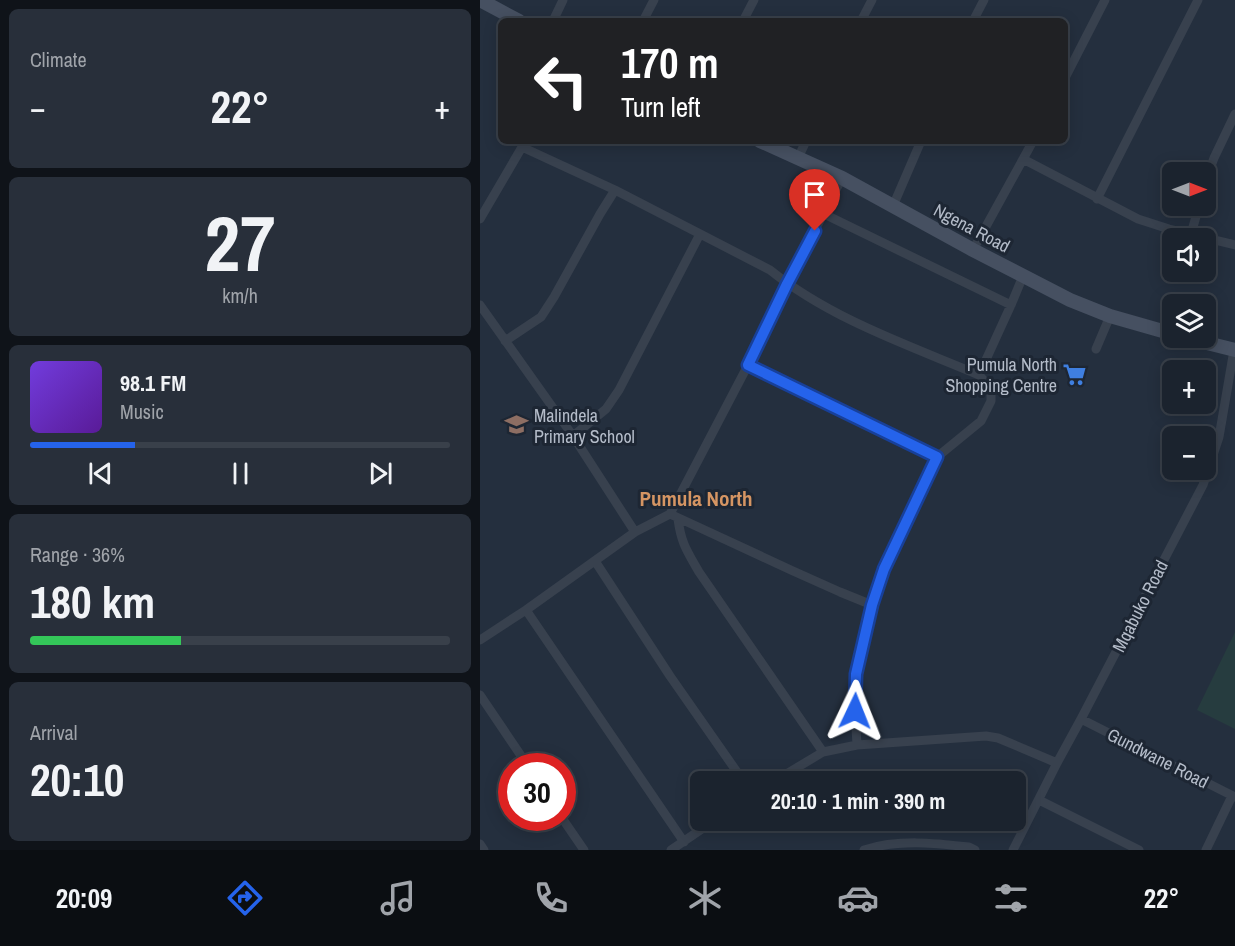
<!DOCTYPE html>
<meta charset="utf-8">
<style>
:root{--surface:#1b232e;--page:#282f3a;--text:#f1f3f6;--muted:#a0a4aa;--line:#39404a;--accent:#2563eb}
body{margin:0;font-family:"Archivo Narrow",sans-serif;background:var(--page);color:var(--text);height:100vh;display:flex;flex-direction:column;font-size:22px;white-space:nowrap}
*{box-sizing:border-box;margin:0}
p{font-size:20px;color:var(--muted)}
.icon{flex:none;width:33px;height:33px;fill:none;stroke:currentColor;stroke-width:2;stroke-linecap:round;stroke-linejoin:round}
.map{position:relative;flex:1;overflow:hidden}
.panel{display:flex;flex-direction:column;gap:9px;padding:9px;background:#0f1319;width:480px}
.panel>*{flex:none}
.banner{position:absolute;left:18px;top:18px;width:570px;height:126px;border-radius:9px;box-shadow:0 3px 15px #0003,0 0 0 2px var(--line);background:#202124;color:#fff;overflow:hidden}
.needle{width:39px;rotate:90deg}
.controls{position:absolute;left:682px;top:162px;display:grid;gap:12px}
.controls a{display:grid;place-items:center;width:54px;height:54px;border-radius:9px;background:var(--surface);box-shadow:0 3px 15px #0003,0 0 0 2px var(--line);font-size:30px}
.speed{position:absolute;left:18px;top:753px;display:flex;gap:12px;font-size:30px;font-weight:700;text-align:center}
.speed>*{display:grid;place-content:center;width:78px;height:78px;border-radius:50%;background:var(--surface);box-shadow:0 3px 15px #0003,0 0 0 2px var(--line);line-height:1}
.speed .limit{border:9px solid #d22;background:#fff;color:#111}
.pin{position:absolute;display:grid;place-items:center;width:51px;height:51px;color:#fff;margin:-62px -26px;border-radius:50% 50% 50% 0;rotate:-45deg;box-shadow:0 0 6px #0007}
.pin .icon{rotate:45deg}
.me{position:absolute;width:66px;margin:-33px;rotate:2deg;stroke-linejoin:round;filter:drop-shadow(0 0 4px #0008)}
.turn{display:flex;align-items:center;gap:21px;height:126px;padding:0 24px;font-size:27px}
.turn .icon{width:78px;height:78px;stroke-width:2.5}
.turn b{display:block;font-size:42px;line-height:51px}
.big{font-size:45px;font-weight:800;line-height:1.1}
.panel .widget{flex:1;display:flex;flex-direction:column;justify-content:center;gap:9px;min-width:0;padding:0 21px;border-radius:9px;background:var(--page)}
.panel .dial{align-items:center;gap:0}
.dial b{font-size:78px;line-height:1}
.song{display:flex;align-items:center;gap:18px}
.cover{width:72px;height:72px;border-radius:9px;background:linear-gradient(135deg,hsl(260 70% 55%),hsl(270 70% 35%))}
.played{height:6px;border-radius:3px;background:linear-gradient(90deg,var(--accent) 25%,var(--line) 25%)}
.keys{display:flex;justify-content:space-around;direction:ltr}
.heat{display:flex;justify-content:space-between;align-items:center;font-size:33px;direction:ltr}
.charge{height:9px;border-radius:4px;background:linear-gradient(90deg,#34c759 36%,var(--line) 0)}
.trip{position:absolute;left:210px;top:771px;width:336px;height:60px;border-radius:9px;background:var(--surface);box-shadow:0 3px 15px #0003,0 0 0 2px var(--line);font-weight:800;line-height:60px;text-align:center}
.dock{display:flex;height:96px;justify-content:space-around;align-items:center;background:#0b0e12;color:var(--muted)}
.dock .icon{width:42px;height:42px}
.dock .active{color:var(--accent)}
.dock b{font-size:27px;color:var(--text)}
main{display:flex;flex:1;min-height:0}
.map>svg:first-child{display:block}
</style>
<main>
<section class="panel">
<div class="widget"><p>Climate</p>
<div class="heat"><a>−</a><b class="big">22°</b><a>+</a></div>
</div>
<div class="widget dial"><b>27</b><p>km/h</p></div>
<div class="widget">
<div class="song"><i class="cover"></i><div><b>98.1 FM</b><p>Music</p></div></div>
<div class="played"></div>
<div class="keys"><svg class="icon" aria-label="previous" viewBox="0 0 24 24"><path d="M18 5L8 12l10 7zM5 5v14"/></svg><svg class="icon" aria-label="pause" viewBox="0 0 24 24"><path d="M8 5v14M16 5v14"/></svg><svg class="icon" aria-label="next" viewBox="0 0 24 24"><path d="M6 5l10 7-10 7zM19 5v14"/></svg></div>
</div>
<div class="widget"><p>Range · 36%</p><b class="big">180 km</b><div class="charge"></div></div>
<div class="widget"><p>Arrival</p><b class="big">20:10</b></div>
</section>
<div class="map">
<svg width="755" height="850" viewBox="0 0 755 850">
<rect width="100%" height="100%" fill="#242f3e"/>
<!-- green -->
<path fill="#263c3f" d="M755 632V729L717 710Z"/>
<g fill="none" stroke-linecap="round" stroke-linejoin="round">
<!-- street -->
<path stroke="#38414e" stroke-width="9" d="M73 21 83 0
M163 21 174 0
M263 21 274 0
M381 21 392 0
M493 21 504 0
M585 78 625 0
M318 158 326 141
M543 159 658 219 689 229 755 245
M726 180 734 158 755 114
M617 199 718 0
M413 206 441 141
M344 214 531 305 499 375
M0 219 42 147 135 190 290 270C351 319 428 345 499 375L511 388V401L501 421 457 457 404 569 392 605
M711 234 719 206
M493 250 553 141
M0 305 93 436 155 532
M531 305 543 276
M25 341 61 317 74 297 120 214 135 190
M616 349 630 316
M268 365 457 457
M93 436 126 409 139 390 220 234
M190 514 313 571 360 592 392 605 376 674 375 711 377 745
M198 519C201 543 207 551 219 572L343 752
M115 561 190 676 264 782
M46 610 204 842
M0 640 46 610 155 532 190 514 268 365 307 284 362 178
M0 695 48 766
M601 719 755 797
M293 782 343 752 377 745 506 736 518 738 577 763
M559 800 659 850
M82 818 104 850
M0 844 4 850
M191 850 235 820
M384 850C418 839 455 843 489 847L495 850
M533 850 577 763 601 719 723 485 739 437 754 350
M726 850 752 796"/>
<!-- secondary -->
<path stroke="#465061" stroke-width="14" d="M0 0 39 21
M280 141 362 178 493 250 590 300 630 316 693 334
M707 338 755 350"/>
</g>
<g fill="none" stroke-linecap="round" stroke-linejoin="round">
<defs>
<path id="route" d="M335 231 307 284 268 365 457 457 404 569 392 605 376 674 375 711"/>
</defs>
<!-- route casing -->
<use href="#route" stroke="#184099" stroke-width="15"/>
<!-- route -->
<use href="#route" stroke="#2563eb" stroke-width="10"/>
</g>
<!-- icons -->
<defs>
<symbol id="supermarket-bare" viewBox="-9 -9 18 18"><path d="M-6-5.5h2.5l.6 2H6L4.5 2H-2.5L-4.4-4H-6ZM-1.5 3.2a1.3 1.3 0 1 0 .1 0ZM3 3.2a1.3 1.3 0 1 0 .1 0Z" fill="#3f7fe0" stroke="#1d2633" stroke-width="2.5" paint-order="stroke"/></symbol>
<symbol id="school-bare" viewBox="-9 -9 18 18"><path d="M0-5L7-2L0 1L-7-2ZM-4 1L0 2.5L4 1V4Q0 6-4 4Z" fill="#8d6e63" stroke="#1d2633" stroke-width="2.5" paint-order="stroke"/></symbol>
</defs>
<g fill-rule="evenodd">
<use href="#supermarket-bare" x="578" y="358" width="33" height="33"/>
<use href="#school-bare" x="20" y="408" width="33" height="33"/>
</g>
<g text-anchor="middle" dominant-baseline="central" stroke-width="6" stroke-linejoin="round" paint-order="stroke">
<!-- street labels -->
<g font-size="18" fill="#b4bcc9" stroke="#1d2633">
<text transform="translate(492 228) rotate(28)">Ngena Road</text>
<text transform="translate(660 606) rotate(-63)">Mqabuko Road</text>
<text transform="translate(678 758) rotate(27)">Gundwane Road</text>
</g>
<!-- poi labels -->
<g font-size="18" fill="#b4bcc9" stroke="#1d2633" text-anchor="end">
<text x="577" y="364">Pumula North<tspan x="577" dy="21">Shopping Centre</tspan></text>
<text x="54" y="415" text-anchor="start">Malindela<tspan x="54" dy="21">Primary School</tspan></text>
</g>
<!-- quarter labels -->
<g font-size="21" font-weight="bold" fill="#d59563" stroke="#1d2633">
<text x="216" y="498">Pumula North</text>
</g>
</g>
</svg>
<div class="controls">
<a><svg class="needle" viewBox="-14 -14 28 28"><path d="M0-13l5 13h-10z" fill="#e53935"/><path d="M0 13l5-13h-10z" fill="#a0a4aa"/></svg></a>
<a><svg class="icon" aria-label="sound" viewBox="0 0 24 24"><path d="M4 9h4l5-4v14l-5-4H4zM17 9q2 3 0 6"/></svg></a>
<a><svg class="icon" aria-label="layers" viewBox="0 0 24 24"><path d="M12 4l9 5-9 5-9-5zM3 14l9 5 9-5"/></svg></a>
<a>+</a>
<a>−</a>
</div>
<div class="speed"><div class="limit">30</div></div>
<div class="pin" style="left:335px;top:231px;background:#d93025"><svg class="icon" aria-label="arrive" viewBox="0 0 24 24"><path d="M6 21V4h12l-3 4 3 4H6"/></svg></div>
<svg class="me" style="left:375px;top:711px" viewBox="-20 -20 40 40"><path d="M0-17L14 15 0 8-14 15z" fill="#2563eb" stroke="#fff" stroke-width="4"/></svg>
<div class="trip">20:10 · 1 min · 390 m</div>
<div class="banner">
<div class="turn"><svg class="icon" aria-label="left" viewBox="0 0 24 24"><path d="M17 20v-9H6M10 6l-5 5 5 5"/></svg><div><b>170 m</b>Turn left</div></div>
</div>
</div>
</main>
<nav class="dock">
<b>20:09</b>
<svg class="icon active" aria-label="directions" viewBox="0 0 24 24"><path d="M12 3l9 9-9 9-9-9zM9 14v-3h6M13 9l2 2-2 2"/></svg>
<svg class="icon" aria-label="music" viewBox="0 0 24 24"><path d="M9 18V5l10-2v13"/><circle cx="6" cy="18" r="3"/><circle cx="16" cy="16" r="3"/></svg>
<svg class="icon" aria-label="phone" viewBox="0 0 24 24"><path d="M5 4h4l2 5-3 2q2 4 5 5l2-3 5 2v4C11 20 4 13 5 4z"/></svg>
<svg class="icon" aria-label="climate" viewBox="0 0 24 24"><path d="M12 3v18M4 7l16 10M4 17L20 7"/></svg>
<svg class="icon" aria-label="car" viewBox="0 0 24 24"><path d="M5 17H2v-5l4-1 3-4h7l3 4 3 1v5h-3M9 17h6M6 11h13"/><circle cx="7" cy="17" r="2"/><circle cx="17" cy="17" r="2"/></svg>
<svg class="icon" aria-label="filters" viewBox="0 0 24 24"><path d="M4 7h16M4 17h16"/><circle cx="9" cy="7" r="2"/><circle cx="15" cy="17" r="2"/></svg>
<b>22°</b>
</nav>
